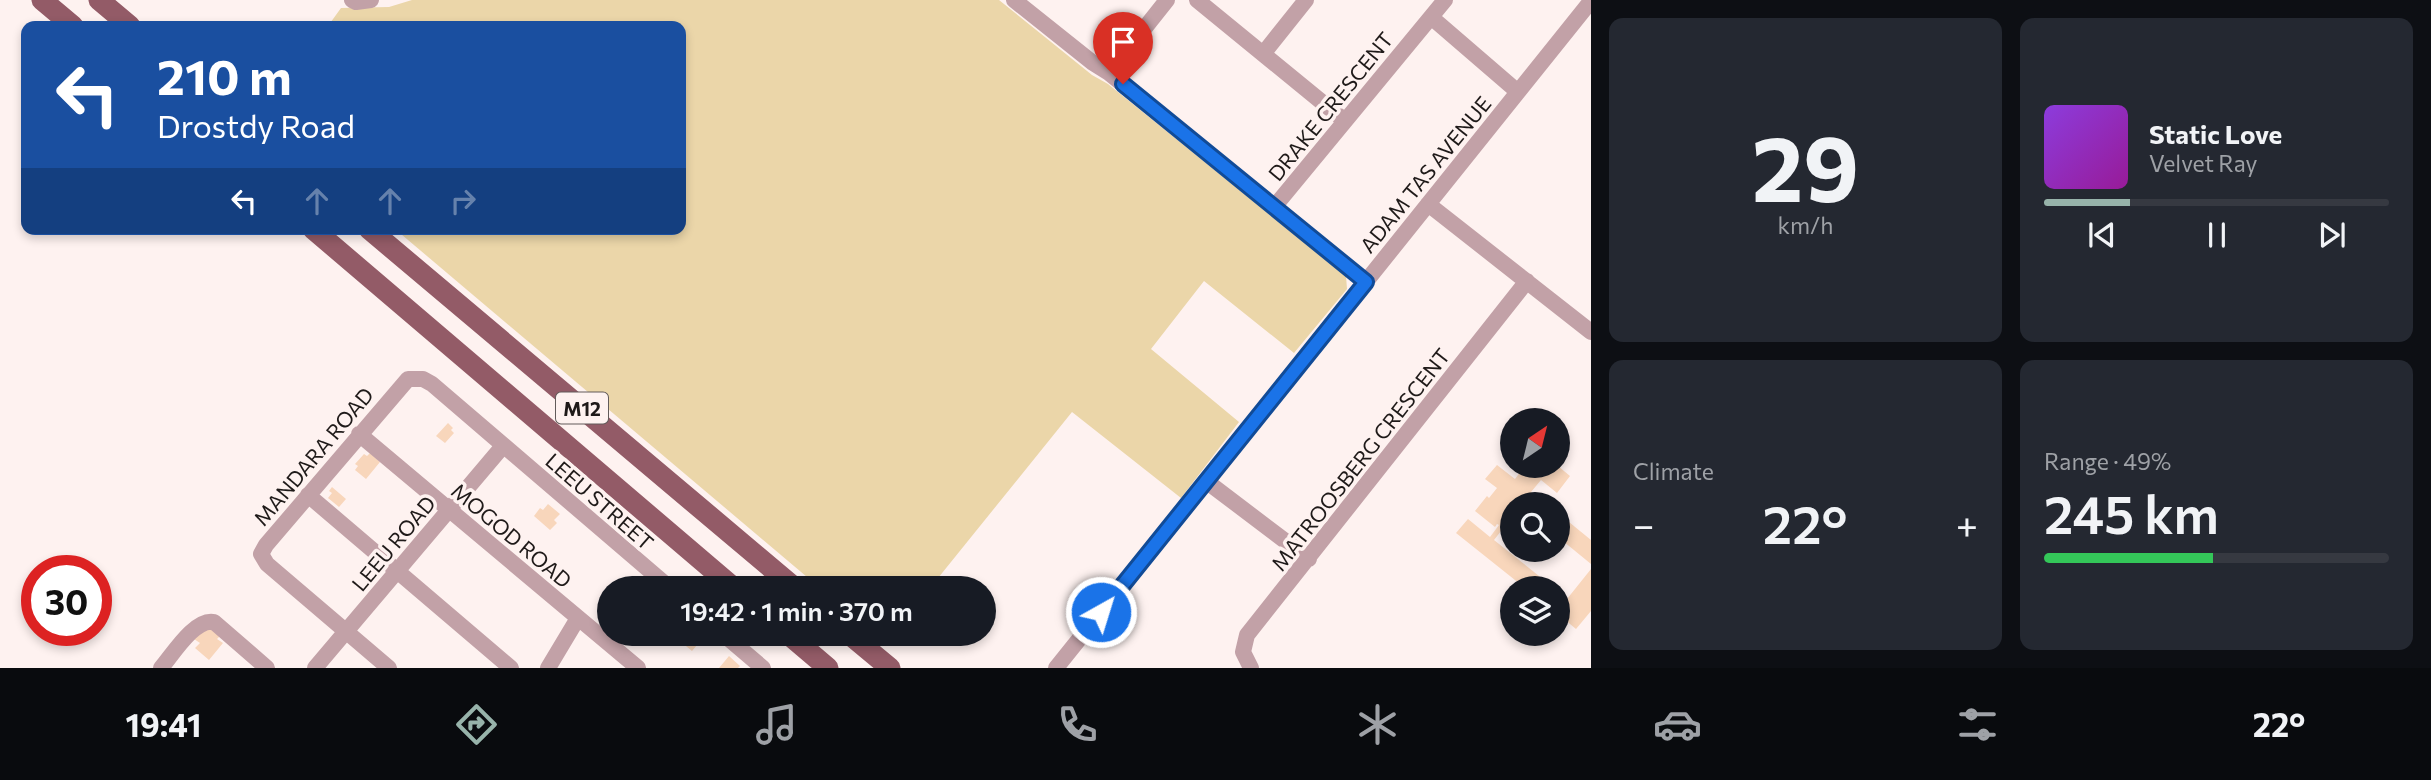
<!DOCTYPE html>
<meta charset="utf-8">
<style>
:root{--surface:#171b24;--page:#242831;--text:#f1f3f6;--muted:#9ea1a6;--line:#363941;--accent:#97b3aa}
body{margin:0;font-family:Commissioner,sans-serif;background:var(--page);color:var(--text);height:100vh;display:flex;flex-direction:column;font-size:26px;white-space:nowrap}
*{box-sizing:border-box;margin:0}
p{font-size:23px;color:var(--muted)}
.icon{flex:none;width:38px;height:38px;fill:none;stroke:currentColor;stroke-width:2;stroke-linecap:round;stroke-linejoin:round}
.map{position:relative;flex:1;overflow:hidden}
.panel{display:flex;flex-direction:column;gap:18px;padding:18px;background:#0d0f14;width:840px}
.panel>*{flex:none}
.guide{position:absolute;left:21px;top:21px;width:665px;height:214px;border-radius:14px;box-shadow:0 4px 10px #0003;background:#1a4fa0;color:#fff;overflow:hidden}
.needle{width:46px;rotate:35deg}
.tools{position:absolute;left:1500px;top:408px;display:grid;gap:14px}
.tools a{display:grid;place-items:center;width:70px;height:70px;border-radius:50%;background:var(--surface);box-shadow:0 4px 10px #0003;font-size:35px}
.speed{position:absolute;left:21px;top:555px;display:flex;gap:14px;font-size:35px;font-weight:700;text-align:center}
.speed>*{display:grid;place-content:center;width:91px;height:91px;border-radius:50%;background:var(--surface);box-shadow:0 4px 10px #0003;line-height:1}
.speed .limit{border:10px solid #d22;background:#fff;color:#111}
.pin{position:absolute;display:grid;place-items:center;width:60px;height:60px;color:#fff;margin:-72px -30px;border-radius:50% 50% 50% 0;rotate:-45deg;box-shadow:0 0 7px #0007}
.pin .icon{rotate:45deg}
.me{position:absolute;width:77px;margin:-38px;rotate:39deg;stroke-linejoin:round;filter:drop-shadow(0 0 5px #0008)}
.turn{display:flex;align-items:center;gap:24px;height:147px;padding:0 21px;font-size:32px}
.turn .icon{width:91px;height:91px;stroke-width:2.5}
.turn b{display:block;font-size:49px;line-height:60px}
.lanes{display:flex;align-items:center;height:66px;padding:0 21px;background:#0003;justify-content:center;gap:35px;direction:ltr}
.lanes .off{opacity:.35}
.big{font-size:52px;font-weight:600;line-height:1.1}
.panel .tile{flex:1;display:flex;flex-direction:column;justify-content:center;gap:10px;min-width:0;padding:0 24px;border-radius:14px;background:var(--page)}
.panel .dial{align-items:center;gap:0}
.dial b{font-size:91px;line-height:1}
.song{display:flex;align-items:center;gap:21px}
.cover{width:84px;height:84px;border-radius:10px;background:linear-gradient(135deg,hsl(270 70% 55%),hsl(300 70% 35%))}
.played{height:7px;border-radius:4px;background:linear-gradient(90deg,var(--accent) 25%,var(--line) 25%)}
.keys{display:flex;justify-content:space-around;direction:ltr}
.heat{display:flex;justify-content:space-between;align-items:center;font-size:38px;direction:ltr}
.charge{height:10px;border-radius:5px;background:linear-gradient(90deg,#34c759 49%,var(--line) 0)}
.panel .tiles{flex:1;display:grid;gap:18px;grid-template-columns:repeat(2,1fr)}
.trip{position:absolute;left:597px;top:576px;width:399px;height:70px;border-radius:35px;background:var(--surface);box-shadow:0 4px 10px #0003;font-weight:600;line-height:70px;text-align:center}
.dock{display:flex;height:112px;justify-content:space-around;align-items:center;background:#090b0e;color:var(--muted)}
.dock .icon{width:49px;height:49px}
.dock .selected{color:var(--accent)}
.dock b{font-size:32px;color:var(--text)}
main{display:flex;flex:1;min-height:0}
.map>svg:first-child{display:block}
</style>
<main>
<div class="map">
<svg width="1591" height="668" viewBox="0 0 1591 668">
<rect width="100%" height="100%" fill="#fef2f0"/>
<!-- green -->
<path fill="#ebd6a9" d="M412 0H999L1092 75 1108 84 1346 276 1347 289 1294 353 1204 281 1151 349 1239 422 1181 498 1072 412 930 588H820L395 229H681V26H328L341 8 389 7Z"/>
<!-- building -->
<path fill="#f8d6bb" d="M448 423 453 428 451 430 454 433 445 443 436 436Z
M370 453 380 462 366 479 355 470 358 466 355 464 364 454 367 456Z
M1497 465 1515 479 1524 467 1522 466H1558L1570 476 1557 493 1541 480 1531 492 1546 504H1512V517L1494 540 1554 588H1525L1456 533 1468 519 1490 537 1499 525 1497 524 1495 527 1475 511 1487 496 1489 498 1497 488 1485 479Z
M332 487 346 499 339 507 328 498 332 493 329 491Z
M548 504 560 514 554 520 557 523 550 530 534 516 540 508 543 510Z
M1558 513 1591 540V564L1558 537Z
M1591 569V611L1576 629 1558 614V591L1567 599Z
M206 628 211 629 220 636 217 639 223 643 209 660 195 648 200 643 194 639Z
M679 634H696L702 639 692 651 675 637Z
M729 656 740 666 738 668H719Z"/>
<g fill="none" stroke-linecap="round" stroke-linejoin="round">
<!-- minor -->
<path stroke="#c2a1a7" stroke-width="16" d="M352 0 356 2 371 0
M1014 0 1093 63 1109 73 1366 282
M1197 0 1345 121
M1431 17 1518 92
M1263 54 1306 0
M1109 73 1167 0
M1428 204 1591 332
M1275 206 1445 0
M359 434 638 668
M1206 481 1309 559
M308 495 511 668
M723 634 763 668
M161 668C173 654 195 618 214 622L267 668
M315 668 503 446
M389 668 267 564 261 554 266 545 408 379H423L432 384 670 588
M548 668 578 618
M1056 668 1591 1
M1251 668 1243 652 1247 635 1527 281"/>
<!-- primary -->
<path stroke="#935b67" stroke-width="21" d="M42 0 73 26
M99 0 130 26
M313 229 734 588
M369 229 795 588
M788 634 828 668
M849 634 890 668"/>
</g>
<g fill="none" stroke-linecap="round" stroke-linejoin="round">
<defs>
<path id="route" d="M1101 612 1366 282 1123 84"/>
</defs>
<!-- route casing -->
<use href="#route" stroke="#114b97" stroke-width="18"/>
<!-- route -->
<use href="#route" stroke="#1a73e8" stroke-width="12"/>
</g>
<g text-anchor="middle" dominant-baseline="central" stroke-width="7" stroke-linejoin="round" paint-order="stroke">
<!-- shield labels -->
<rect fill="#fef2f0" stroke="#625b5a" stroke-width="2" x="556" y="392.5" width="52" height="31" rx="5"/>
<g font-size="19" font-weight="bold" fill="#1f1a19">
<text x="582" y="408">M12</text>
</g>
<!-- street labels -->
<g font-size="21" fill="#1f1a19" stroke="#fef2f0">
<text transform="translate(1330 106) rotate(-51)">DRAKE CRESCENT</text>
<text transform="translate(1425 174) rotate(-51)">ADAM TAS AVENUE</text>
<text transform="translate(313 456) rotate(-50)">MANDARA ROAD</text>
<text transform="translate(1360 459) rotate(-52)">MATROOSBERG CRESCENT</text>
<text transform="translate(600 501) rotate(41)">LEEU STREET</text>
<text transform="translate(512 535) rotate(40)">MOGOD ROAD</text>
<text transform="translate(393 543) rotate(-50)">LEEU ROAD</text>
</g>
</g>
</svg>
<div class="tools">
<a><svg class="needle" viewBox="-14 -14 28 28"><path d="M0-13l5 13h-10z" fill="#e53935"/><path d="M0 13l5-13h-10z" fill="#9ea1a6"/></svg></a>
<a><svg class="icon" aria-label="search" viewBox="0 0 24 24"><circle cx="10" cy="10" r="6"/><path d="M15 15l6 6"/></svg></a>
<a><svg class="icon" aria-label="layers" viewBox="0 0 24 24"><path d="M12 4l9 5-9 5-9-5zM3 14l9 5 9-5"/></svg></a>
</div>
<div class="speed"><div class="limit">30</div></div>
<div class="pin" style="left:1123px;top:84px;background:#d93025"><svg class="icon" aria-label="arrive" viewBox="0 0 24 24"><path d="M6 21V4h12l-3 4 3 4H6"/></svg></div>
<svg class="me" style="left:1101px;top:612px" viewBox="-20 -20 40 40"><circle r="17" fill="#1a73e8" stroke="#fff" stroke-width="3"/><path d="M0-11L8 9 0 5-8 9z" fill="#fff"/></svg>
<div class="trip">19:42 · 1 min · 370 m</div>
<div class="guide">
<div class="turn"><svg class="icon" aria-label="left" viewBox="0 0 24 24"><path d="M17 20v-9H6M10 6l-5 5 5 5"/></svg><div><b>210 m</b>Drostdy Road</div></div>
<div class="lanes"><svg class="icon" aria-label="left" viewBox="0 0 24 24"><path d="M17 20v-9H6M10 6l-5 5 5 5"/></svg><svg class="icon off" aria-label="ahead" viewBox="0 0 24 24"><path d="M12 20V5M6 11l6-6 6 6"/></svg><svg class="icon off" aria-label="ahead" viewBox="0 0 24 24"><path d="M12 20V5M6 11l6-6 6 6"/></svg><svg class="icon off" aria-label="right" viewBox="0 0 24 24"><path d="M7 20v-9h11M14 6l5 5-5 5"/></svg></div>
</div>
</div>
<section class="panel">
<div class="tiles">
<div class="tile dial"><b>29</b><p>km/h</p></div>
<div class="tile">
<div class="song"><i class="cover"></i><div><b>Static Love</b><p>Velvet Ray</p></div></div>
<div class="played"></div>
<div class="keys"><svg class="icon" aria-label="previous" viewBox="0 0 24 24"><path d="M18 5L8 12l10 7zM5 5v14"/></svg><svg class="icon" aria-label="pause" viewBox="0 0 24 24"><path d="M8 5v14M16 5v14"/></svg><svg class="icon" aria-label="next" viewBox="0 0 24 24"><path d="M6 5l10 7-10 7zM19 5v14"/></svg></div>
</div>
<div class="tile"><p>Climate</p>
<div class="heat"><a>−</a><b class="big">22°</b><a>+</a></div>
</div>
<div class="tile"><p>Range · 49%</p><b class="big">245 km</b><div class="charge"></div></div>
</div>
</section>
</main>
<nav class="dock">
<b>19:41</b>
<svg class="icon selected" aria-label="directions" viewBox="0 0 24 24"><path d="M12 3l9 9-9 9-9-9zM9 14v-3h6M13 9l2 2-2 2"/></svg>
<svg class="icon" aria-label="music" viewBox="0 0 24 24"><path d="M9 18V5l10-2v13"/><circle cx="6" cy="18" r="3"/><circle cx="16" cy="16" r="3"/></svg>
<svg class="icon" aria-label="phone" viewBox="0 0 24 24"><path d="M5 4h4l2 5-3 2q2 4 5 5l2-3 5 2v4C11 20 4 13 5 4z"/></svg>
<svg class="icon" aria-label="climate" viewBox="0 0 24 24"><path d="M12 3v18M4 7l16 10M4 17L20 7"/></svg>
<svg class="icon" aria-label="car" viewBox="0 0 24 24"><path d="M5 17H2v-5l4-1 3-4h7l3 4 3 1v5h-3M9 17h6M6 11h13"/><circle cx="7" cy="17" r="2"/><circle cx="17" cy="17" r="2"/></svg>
<svg class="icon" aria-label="filters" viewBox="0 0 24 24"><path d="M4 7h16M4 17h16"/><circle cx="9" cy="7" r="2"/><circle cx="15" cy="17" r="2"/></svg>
<b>22°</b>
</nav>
